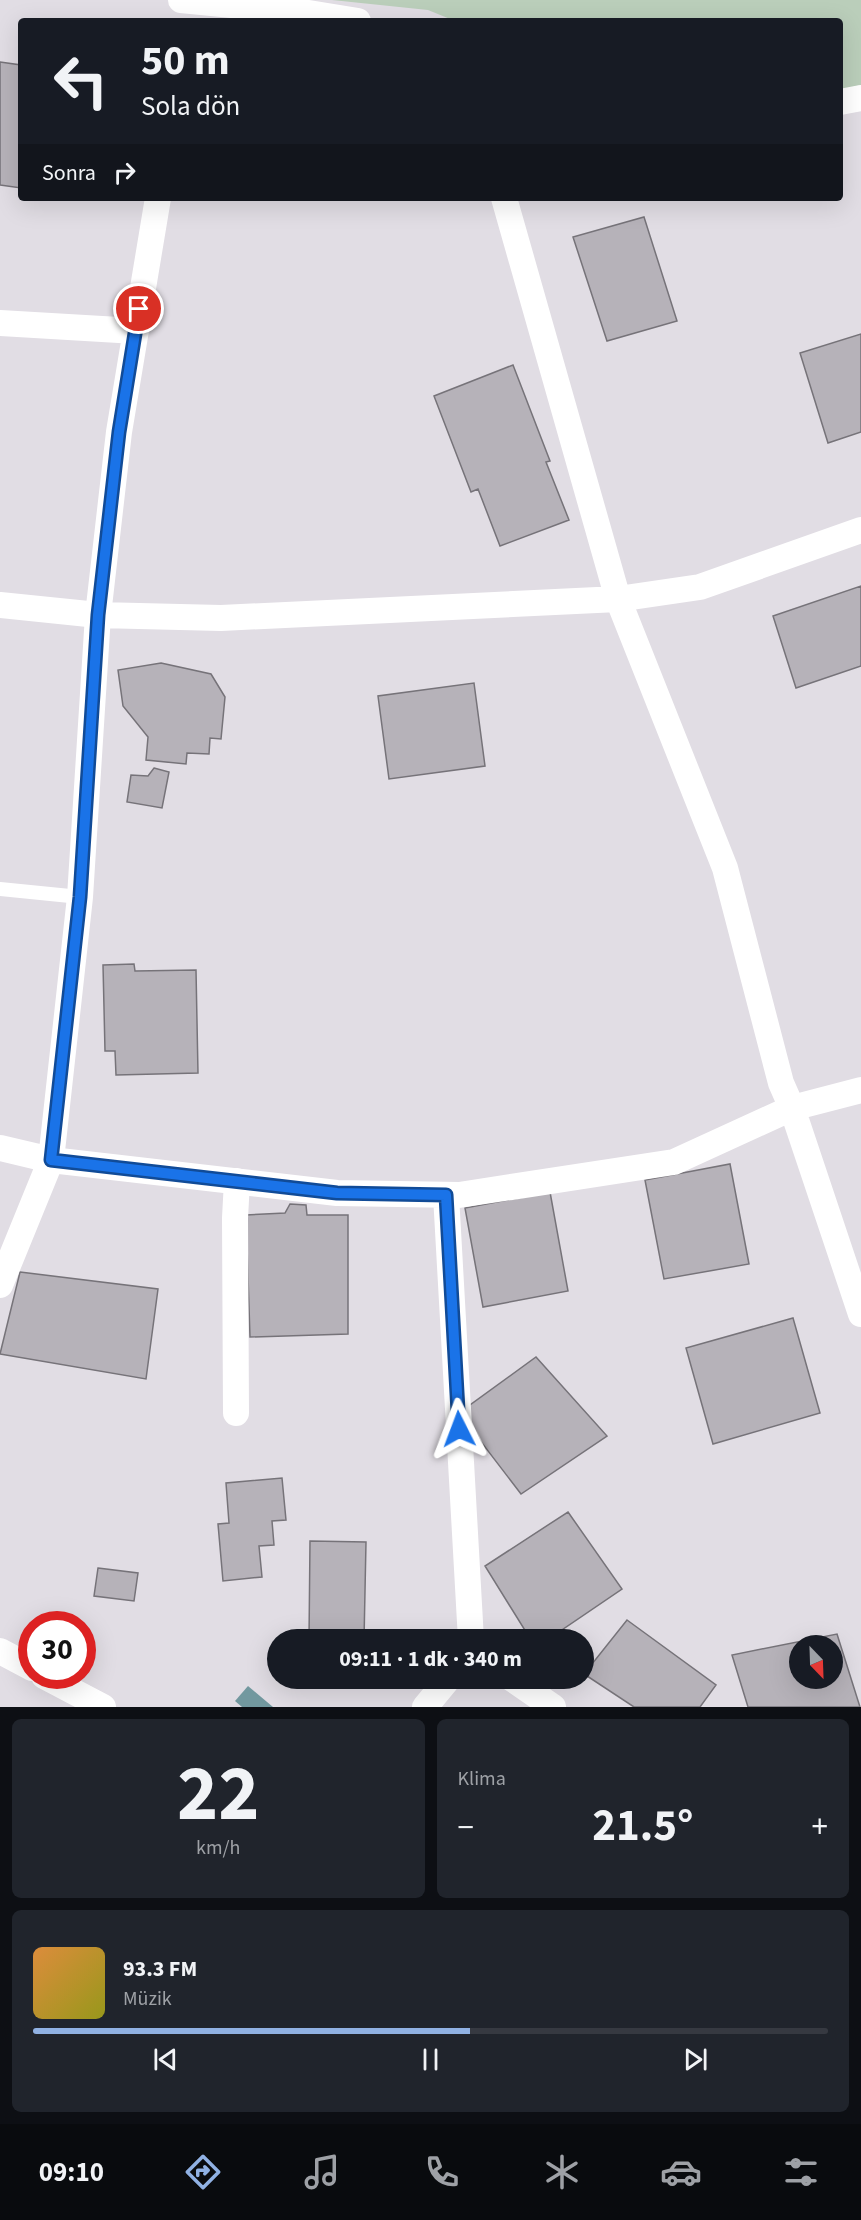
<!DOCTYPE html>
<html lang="tr">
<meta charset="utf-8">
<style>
:root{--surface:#171b24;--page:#20242c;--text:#f1f3f6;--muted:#9ea1a6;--line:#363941;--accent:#90b1e3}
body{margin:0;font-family:"Source Sans 3",sans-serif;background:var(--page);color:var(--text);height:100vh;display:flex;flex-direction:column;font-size:22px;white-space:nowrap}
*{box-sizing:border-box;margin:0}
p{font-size:20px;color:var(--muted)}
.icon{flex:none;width:33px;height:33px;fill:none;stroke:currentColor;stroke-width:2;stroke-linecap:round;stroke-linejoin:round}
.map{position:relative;height:1707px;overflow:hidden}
.drawer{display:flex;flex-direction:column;gap:12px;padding:12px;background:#0d0f14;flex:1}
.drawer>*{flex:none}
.top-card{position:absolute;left:18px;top:18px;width:825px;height:183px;border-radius:6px;box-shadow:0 6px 24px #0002;background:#171b24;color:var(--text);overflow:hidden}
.needle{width:39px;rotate:157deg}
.fabs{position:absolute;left:789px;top:1635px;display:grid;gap:12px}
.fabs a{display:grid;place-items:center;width:54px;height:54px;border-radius:50%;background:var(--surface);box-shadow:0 6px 24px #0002;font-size:30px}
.speed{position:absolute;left:18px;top:1611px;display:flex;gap:12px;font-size:30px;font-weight:700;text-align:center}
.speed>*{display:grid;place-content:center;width:78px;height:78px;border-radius:50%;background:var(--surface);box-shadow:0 6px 24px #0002;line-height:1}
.speed .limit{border:9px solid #d22;background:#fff;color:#111}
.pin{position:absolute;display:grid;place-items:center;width:51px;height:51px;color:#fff;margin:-26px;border:3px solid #fff;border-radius:50%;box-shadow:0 2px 6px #0007}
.me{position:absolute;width:66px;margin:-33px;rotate:357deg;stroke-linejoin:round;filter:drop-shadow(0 0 4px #0008)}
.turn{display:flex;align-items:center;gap:21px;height:126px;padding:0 24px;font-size:27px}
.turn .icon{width:78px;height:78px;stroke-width:2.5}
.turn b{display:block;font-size:42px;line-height:51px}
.then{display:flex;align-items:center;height:57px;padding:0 24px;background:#0003;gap:12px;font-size:22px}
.big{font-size:45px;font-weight:700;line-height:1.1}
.drawer .widget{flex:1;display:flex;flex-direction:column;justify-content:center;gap:9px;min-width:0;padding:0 21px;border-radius:9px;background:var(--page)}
.drawer .dial{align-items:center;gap:0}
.dial b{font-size:78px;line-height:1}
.song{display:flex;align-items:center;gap:18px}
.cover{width:72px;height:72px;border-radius:9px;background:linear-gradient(135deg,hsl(30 70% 55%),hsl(60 70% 35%))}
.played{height:6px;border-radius:3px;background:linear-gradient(90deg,var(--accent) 55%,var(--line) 55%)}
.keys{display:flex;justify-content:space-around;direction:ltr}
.heat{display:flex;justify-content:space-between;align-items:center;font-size:33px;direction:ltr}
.drawer .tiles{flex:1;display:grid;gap:12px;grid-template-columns:1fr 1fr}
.widget:last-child{grid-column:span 2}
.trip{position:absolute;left:267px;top:1629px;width:327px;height:60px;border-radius:30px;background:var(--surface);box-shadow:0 6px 24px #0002;font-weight:700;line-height:60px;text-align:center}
.tabs{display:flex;height:96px;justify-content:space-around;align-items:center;background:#090b0e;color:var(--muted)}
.tabs .icon{width:42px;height:42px}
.tabs .selected{color:var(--accent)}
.tabs b{font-size:27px;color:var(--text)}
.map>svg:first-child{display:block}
</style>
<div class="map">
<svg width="861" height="1707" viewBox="0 0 861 1707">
<rect width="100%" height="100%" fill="#e1dde4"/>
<!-- green -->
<path fill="#baceba" d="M332 0H861V85L840 90V21H455L428 10Z"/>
<!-- water -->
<path fill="#72989f" d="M248 1686 273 1707H242L235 1701Z"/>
<!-- building -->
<path fill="#b6b2b9" stroke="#767379" stroke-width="1.5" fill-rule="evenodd" d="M0 62 21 65V188L0 185Z
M644 217 677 321 607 341 573 237Z
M861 334V432L828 443 800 353Z
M513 365 550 461 546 462 569 520 500 546 478 489 471 492 434 396Z
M861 586V666L796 688 773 616Z
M161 663 211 674 225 697 221 739 210 738 209 754 187 753 186 764 146 760 148 737 123 706 118 670Z
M474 683 485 766 389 779 378 696Z
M154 768 169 772 162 808 127 802 131 775 148 776Z
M134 964 135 971 196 970 198 1073 116 1075 115 1051H105L103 965Z
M730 1164 749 1264 664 1279 645 1180Z
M550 1192 568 1291 483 1307 465 1208Z
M290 1204 306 1205 307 1215H348V1334L250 1337 246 1215 285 1213Z
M20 1272 158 1289 146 1379 0 1354Z
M793 1318 820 1413 713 1444 686 1348Z
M536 1357 607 1436 521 1494 459 1413Z
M282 1478 286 1520 272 1521 274 1545 259 1546 262 1577 223 1581 218 1524 229 1523 226 1483Z
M568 1512 622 1589 547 1640H531L485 1566Z
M310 1541 366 1542 364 1640H309Z
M98 1568 138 1573 134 1601 94 1596Z
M627 1620 716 1685 700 1707H634L584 1674Z
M837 1634 860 1707H748L732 1655ZM800 1646H832V1678H800Z"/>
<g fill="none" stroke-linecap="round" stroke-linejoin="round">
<!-- lane -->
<path stroke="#fff" stroke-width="14" d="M0 889 80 897"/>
<!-- street -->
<path stroke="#fff" stroke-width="26" d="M181 0 302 12 358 21
M840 102 861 98
M504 198 618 599 725 868 781 1083 792 1108 861 1314
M0 323 136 331
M0 605 98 615 221 618 618 599 700 587 861 530
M0 1148 51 1160 337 1193 459 1195 674 1162 792 1108 861 1090
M446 1195 471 1640
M0 1285 51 1160 80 897 98 615 119 432 158 198
M236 1413 235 1218 237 1181
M0 1651 32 1668
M44 1676 103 1707
M511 1678 553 1707
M425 1707 449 1678"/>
</g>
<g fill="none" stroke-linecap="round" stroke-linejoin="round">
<defs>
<path id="route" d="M139 309 119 432 98 615 80 897 51 1160 337 1193 446 1195 459 1429"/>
</defs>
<!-- route casing -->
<use href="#route" stroke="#114b97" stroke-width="15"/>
<!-- route -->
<use href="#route" stroke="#1a73e8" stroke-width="10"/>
</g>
</svg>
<div class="fabs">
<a><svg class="needle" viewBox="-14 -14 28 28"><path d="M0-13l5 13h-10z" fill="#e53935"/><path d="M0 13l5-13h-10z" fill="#9ea1a6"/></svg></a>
</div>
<div class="speed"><div class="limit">30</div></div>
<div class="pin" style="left:139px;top:309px;background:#d93025"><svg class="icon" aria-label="arrive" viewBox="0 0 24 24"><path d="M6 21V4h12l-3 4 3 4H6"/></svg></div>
<svg class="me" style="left:459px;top:1429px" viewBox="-20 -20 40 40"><path d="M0-17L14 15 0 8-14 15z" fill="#1a73e8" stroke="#fff" stroke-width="4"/></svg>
<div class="trip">09:11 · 1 dk · 340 m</div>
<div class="top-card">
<div class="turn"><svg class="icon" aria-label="left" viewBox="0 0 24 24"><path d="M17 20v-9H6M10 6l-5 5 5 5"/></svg><div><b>50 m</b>Sola dön</div></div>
<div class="then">Sonra<svg class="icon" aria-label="right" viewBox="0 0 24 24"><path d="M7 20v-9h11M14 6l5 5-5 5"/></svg></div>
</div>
</div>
<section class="drawer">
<div class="tiles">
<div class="widget dial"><b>22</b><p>km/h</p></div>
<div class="widget"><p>Klima</p>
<div class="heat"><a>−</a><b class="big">21.5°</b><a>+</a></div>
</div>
<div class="widget">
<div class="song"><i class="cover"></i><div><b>93.3 FM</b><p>Müzik</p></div></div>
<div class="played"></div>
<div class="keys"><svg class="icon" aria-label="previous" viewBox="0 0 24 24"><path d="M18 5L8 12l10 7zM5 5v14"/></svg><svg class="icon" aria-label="pause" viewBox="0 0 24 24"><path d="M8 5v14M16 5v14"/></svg><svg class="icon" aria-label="next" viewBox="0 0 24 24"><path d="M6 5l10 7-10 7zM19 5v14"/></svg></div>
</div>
</div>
</section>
<nav class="tabs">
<b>09:10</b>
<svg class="icon selected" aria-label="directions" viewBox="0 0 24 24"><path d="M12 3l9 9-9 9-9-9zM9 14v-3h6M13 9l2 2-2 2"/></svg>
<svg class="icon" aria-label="music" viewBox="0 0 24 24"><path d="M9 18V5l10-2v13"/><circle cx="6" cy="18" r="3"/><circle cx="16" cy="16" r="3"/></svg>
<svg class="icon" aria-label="phone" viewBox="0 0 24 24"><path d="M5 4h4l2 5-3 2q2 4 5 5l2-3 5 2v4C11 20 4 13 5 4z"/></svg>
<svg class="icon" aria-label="climate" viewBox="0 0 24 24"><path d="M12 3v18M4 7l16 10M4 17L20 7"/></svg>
<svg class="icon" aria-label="car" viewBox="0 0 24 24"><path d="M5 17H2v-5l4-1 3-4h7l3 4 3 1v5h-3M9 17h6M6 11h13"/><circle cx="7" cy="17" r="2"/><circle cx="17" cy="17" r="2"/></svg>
<svg class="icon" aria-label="filters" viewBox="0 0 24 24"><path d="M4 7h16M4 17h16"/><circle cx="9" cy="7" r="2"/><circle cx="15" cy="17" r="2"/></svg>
</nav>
